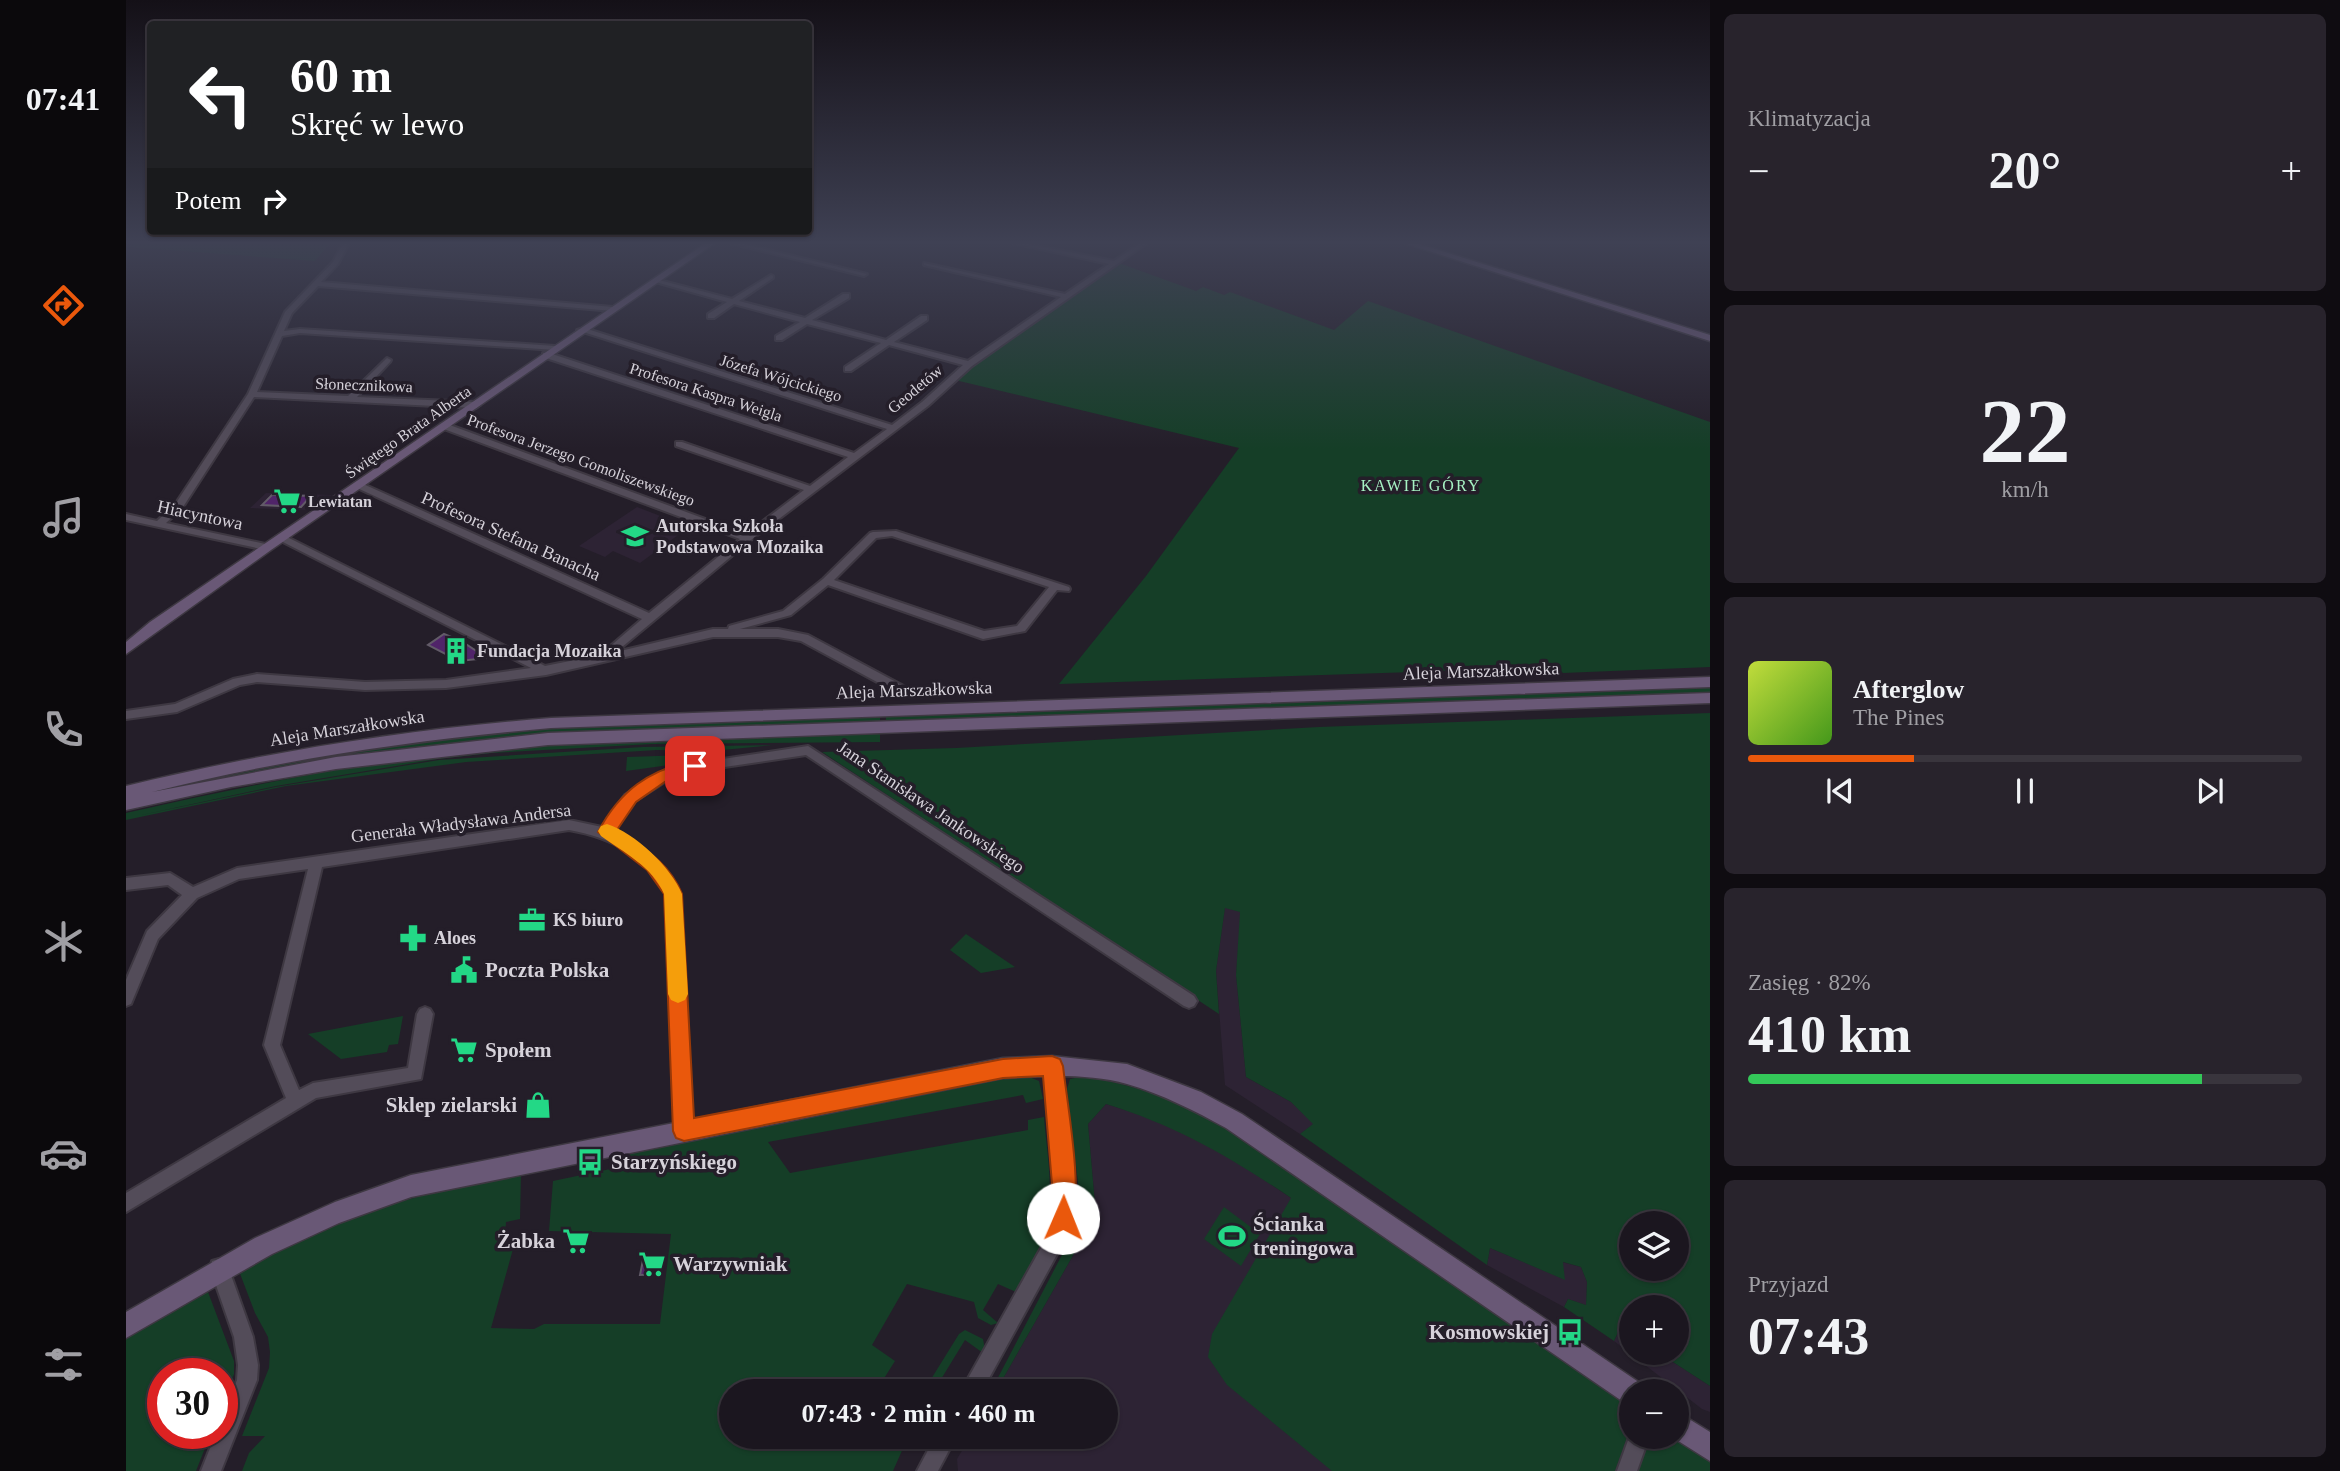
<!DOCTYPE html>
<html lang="pl">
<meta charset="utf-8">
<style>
:root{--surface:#1b161f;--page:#28232c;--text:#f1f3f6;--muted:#a09fa4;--line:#39353d;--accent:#ea580c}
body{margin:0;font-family:"Times New Roman",serif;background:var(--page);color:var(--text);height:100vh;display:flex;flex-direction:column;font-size:26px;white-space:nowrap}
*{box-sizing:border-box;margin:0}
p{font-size:23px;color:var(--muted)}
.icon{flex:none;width:38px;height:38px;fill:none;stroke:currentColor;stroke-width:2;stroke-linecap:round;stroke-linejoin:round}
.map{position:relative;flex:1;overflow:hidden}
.panel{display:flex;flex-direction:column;gap:14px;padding:14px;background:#0f0c11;width:630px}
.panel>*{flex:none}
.top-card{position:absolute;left:21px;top:21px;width:665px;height:214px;border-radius:7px;box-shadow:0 2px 5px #0004,0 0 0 2px var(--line);background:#202124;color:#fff;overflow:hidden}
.buttons{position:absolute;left:1493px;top:1211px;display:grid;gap:14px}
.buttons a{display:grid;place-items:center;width:70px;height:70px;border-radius:50%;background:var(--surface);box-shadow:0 2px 5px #0004,0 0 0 2px var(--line);font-size:35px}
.speed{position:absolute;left:21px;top:1358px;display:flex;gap:14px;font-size:35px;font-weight:700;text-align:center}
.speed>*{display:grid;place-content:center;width:91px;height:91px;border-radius:50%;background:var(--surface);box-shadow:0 2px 5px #0004,0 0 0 2px var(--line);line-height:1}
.speed .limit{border:10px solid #d22;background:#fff;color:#111}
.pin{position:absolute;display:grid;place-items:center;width:60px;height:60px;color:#fff;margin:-30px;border-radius:14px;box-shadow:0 4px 10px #0006}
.me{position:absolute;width:77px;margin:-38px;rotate:1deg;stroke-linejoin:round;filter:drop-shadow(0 0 5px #0008)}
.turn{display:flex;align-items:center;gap:24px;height:147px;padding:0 28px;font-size:32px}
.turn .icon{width:91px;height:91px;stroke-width:2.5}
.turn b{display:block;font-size:49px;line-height:60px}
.then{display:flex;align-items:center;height:66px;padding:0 28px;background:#0003;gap:14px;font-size:26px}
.big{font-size:52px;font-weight:700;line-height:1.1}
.panel .tile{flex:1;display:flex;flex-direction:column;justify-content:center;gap:10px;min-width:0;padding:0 24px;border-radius:10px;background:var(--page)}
.panel .dial{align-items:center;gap:0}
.dial b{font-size:91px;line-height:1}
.song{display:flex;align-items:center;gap:21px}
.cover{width:84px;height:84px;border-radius:10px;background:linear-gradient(135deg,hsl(70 70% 55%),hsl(100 70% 35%))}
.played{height:7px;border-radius:4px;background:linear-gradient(90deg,var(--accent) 30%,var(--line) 30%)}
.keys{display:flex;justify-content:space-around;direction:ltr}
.heat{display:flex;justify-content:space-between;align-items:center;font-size:38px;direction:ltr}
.charge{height:10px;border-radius:5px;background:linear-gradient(90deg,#34c759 82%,var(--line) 0)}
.trip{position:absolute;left:593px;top:1379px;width:399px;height:70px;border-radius:35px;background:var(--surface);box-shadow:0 2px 5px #0004,0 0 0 2px var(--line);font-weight:700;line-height:70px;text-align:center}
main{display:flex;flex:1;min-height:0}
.tab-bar{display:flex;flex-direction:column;width:126px;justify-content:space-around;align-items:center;background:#0b090c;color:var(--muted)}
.tab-bar .icon{width:49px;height:49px}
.tab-bar .selected{color:var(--accent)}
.tab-bar b{font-size:32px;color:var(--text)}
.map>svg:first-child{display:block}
</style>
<main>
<nav class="tab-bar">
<b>07:41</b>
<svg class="icon selected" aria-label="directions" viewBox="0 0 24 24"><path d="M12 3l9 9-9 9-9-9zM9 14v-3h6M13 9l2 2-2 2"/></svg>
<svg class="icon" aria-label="music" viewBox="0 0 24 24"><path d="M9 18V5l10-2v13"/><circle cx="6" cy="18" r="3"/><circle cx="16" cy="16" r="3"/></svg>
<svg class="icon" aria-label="phone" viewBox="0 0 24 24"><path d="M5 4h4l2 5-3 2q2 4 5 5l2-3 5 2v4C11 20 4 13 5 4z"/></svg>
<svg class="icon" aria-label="climate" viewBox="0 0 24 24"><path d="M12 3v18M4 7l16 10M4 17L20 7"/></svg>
<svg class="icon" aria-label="car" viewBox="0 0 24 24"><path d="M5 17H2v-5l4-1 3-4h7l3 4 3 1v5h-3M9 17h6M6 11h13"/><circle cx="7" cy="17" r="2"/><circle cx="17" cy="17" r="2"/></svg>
<svg class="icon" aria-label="filters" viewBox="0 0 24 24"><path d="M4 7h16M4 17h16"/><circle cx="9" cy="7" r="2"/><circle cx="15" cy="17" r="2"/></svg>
</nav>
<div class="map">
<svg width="1584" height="1471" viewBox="0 0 1584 1471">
<rect width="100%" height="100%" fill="#241e29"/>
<!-- built -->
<path fill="#2d2334" d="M140 493 206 495 182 510 124 508Z
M511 507 563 527 514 563 487 551 479 557 453 546Z
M1099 907 1115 912 1110 975 1120 1077 1165 1102 1188 1124 1174 1134 1099 1085 1090 971Z
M980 1104 1027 1119 1095 1151 1165 1198 1452 1471H832L831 1459 844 1437H980V1391H870L970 1215 962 1124Z
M1364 1248 1438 1279 1436 1262 1455 1267 1461 1282 1460 1305 1442 1299 1438 1307 1361 1265Z
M1501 1315 1505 1318V1353H1533L1584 1386V1412L1576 1409 1488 1341Z"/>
<!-- green -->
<path fill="#153e27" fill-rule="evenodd" d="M7 243H204L189 261 3 247Z
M993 263 1070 291 1077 287 1098 295 1104 292 1208 330 1242 301 1584 422V667L1437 673 1406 668 933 684 1020 576 1113 448 829 380 914 315Z
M1584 686V693L760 722V715Z
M1584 713V1386L1533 1353H1550V1307H1505V1318L1500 1315 1488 1341 1438 1307 1442 1299 1460 1305 1461 1282 1455 1267 1437 1262 1439 1280 1364 1248 1361 1265 1174 1134 1187 1124 1165 1102 1120 1077 1110 975 1114 912 1099 908 1090 971 1093 1014 696 752 830 748 1193 727ZM1505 1223H1550V1269H1505Z
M754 714V722C602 728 449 728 298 746 198 757 100 781 0 796L234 748 387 730Z
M754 732V742L526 744 366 753 312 759 150 786 11 816 149 787 313 760 517 747 647 745 586 751 531 750 340 762 160 786 0 820V813C128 784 257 758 387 746 509 735 632 736 754 732Z
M562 755 565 762 500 771 501 757Z
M840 934 889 967 855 973 824 950Z
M277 1016 272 1044 263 1045 261 1052 215 1059 182 1034Z
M901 1076 913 1081 917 1099 900 1103 897 1095 642 1142 664 1173 902 1130V1120L918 1117C921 1159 932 1202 912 1241L917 1244 890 1292 872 1284 857 1310 872 1323 865 1325 852 1318 848 1302 781 1284 746 1345 769 1361 750 1391H606V1437H782L767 1471H116L123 1453 139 1436H116L143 1368 144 1352 142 1337 129 1313 113 1271C202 1217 293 1194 395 1173L394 1219 380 1222 378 1250 389 1242 365 1328 408 1329 418 1324H534L545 1234 423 1231 427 1181 494 1167V1154L849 1083Z
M954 1077C1012 1083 1053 1103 1105 1129L1505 1403V1427L1489 1471H1206L1101 1385 1082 1357 1086 1334 1165 1198C1104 1157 1051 1126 980 1104L962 1124 970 1215 870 1391H865L951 1226 953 1191 941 1089 944 1079Z
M1098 1207 1134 1234 1115 1266 1078 1239Z
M77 1290 82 1292 108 1361V1374L96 1406V1374H37V1433H85L70 1471H0V1339Z
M839 1330 857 1339 859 1350 857 1353 839 1340 809 1389 802 1384 833 1334Z
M1521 1437H1549L1584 1462V1471H1508Z"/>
<!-- building -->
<path fill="#502469" stroke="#625b68" stroke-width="2" d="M146 495H156L185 496 175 507 136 505Z
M318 634 335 641 361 658 333 661 302 645Z
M518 1255H538L535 1274 514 1275Z"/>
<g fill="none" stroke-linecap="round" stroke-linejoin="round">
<defs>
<path id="street" d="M217 243H223L212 264 195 282 487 307 491 309 487 311 192 286 166 313 158 331 174 329 429 346 433 348 429 350 174 333 156 336 131 392 222 396 261 358 265 360 264 362 231 397 350 402 354 405 350 408 128 397 57 507 40 523 144 545V549L140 550 0 520V514L31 521 50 503 122 394 159 312 207 262Z
M604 243H614L741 274 738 276Z
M887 243H898L988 261 1014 243H1021L846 366 802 406 625 540 490 652 587 629H602L603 626 657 611 697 579 744 533 747 532 770 531 943 587 944 589 943 591 931 590 899 631 857 639 702 585 665 615 614 629H652L682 635 785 690 787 693 785 696H777L675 641 652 637H587L420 675 320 688 239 690 131 682 114 685 51 712 0 719V711L49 704 107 679 131 674 239 682 320 680 405 668 151 539 150 537 155 534 419 666 474 655 516 619 229 487V483H235L523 613 614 539 315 428V424H321L620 534 678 490 550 446V442H556L684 486 722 457 417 357V353H423L728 453 761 429 451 330 458 328 766 425 796 402 837 365 763 345 725 371H719V367L755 343 681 324 656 340H650V336L674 322 608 304 588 318H582V314L601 302 526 281 529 279 606 299 645 275 647 276V278L613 301 679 318 717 294H723V298L686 320 760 340 795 316H801V320L768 342 842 361 935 297 798 265V263L939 294 983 264ZM766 536 923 587 891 626 858 631 708 580 750 538Z
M682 746 1068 996 1071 1001 1068 1006 1063 1008 1058 1006 680 755 551 774 509 801 487 832C518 844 539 865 554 894L566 1131 564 1137 558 1139 552 1137 550 1131 540 894C521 856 484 837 443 830L196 867 154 1045 173 1090 187 1083 282 1068 291 1014 294 1009 299 1007 304 1009 307 1014 295 1079 190 1098 0 1212V1193L160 1098 138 1045 182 869 113 879 71 898 32 939 5 1004 0 1006V980L21 931 56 895 42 885 0 890V878L44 873 67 887 111 868 443 820 476 827 499 795 544 767Z
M926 1058 932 1061 934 1066 946 1156 947 1202 943 1223 934 1249 856 1391H835L920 1239C939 1183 924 1123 918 1066L920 1061Z
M93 1259 100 1261 127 1337 132 1365 131 1380 95 1471H75L90 1433H96V1417L111 1380 112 1365 108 1337 84 1268 86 1261Z
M1505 1432V1437H1523L1511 1471H1491Z
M809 1437H830L812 1471H791Z"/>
<path id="secondary" d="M580 243H589L145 550 0 654V642L24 622Z
M1278 243H1290L1584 335V341Z
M1584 677V687L425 728C290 740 157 759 26 792L210 757 422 733 1584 693V703L422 745 210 769 105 787 0 810V786C140 752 281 729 425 718Z
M926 1056 1001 1064 1075 1092 1116 1114 1514 1383 1518 1391H1505V1405L1496 1401 1100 1128C1069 1111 1036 1094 1001 1084 962 1073 918 1076 877 1078L285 1197 213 1223 146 1254 0 1338V1312L129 1238 209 1202 285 1175 877 1058Z
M1550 1411 1584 1432V1461L1546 1437H1550Z"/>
</defs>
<!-- street casing -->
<use href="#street" stroke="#3e3842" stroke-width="4"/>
<!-- secondary casing -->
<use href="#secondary" stroke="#3e3842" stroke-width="3"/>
<!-- street -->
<use href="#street" fill="#534c59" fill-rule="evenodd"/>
<!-- secondary -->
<use href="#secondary" fill="#695876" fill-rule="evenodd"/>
</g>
<!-- sky -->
<linearGradient id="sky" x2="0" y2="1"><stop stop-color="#141017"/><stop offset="0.54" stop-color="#3f4154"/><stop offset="1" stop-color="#3f4154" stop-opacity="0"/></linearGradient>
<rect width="1584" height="449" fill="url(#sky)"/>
<!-- route -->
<path fill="#ea580c" stroke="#983908" stroke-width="2" d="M569 760 575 762V771L546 777 510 802 491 830C518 849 543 862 556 894L568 1118 877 1059 926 1056 934 1059 937 1066C941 1103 958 1194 945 1226L937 1229 929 1226 925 1218 926 1184 917 1076 877 1078 558 1141 550 1138 547 1131 538 894 521 870 472 832C494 790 523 770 569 760Z"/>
<!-- slow -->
<path fill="#f59e0b" d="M481 824C509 833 545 867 556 894L562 994 559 1000 552 1003 545 1000 542 994 538 894C527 867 497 852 475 836L472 831 475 826Z"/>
<!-- icons -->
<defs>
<symbol id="supermarket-bare" viewBox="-9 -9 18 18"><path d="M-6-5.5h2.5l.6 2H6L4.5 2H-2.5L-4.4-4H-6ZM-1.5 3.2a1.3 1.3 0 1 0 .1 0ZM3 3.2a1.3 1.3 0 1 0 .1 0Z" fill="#23d886" stroke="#241e29" stroke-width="2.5" paint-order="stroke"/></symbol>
<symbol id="school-bare" viewBox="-9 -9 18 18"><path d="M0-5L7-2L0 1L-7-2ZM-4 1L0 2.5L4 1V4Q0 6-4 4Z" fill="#23d886" stroke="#241e29" stroke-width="2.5" paint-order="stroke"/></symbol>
<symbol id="building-bare" viewBox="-9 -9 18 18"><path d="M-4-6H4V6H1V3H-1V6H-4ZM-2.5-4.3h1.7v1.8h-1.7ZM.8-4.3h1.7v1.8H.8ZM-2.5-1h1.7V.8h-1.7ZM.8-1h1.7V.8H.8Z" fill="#23d886" stroke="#241e29" stroke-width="2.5" paint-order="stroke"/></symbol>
<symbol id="office-bare" viewBox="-9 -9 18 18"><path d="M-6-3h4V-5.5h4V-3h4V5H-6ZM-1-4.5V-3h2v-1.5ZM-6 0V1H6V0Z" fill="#23d886" stroke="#241e29" stroke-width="2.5" paint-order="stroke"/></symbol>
<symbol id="pharmacy-bare" viewBox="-9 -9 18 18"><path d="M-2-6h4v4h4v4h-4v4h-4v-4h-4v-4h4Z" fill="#23d886" stroke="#241e29" stroke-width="2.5" paint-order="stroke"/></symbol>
<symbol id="civic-bare" viewBox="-9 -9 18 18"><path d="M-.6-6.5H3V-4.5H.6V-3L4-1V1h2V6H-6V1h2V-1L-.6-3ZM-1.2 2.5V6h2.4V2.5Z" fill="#23d886" stroke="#241e29" stroke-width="2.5" paint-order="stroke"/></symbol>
<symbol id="shop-bare" viewBox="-9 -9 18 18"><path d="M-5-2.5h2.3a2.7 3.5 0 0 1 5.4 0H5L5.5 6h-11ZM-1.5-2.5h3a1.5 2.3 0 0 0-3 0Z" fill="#23d886" stroke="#241e29" stroke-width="2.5" paint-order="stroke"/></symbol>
<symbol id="bus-bare" viewBox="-9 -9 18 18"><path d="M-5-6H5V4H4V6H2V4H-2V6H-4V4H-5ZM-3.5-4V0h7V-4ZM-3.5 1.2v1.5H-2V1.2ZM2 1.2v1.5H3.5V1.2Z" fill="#23d886" stroke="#241e29" stroke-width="2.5" paint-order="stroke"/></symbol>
<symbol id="stadium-bare" viewBox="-9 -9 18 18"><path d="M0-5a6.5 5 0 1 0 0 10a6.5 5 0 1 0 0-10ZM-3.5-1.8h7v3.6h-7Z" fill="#23d886" stroke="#241e29" stroke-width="2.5" paint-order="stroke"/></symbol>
</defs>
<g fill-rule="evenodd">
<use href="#supermarket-bare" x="142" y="482" width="38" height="38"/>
<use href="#school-bare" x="490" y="517" width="38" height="38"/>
<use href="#building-bare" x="311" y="632" width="38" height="38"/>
<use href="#office-bare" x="387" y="901" width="38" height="38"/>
<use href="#pharmacy-bare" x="268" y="919" width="38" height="38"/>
<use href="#civic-bare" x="319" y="951" width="38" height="38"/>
<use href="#supermarket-bare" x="319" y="1031" width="38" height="38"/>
<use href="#shop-bare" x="393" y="1086" width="38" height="38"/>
<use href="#bus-bare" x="445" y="1143" width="38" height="38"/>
<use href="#stadium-bare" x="1087" y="1217" width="38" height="38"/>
<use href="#supermarket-bare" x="431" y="1222" width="38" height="38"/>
<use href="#supermarket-bare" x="507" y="1245" width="38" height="38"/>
<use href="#bus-bare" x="1425" y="1313" width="38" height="38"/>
</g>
<g text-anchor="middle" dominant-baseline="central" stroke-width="7" stroke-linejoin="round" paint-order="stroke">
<!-- far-street labels -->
<g font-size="16" fill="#d6d2da" stroke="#241e29">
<text transform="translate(655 378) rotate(17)">Józefa Wójcickiego</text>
<text transform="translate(238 385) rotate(2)">Słonecznikowa</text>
<text transform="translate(789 389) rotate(-40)">Geodetów</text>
<text transform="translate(580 392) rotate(18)">Profesora Kaspra Weigla</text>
<text transform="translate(282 432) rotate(-35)">Świętego Brata Alberta</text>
<text transform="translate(455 460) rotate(20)">Profesora Jerzego Gomoliszewskiego</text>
</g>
<!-- far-neighbourhood labels -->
<g font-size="16" letter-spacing="2" fill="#a6f2c3" stroke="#241e29">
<text x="1295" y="485">KAWIE GÓRY</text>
</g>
<!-- far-poi labels -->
<g font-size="16" font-weight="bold" fill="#d6d2da" stroke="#241e29" text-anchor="start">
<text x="182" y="501">Lewiatan</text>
</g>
<!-- street labels -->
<g font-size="18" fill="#d6d2da" stroke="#241e29">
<text transform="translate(74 515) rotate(12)">Hiacyntowa</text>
<text transform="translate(385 536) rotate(24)">Profesora Stefana Banacha</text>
<text transform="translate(1355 671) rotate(-2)">Aleja Marszałkowska</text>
<text transform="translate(788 690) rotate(-2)">Aleja Marszałkowska</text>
<text transform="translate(221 728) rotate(-9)">Aleja Marszałkowska</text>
<text transform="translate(805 807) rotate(34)">Jana Stanisława Jankowskiego</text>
<text transform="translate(335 823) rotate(-7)">Generała Władysława Andersa</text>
</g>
<!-- poi labels -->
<g font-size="18" font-weight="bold" fill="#d6d2da" stroke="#241e29" text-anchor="start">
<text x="530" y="526">Autorska Szkoła<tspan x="530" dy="21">Podstawowa Mozaika</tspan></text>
<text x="351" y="651">Fundacja Mozaika</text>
<text x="427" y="920">KS biuro</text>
<text x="308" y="938">Aloes</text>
</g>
<!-- near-poi labels -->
<g font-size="21" font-weight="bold" fill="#d6d2da" stroke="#241e29" text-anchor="start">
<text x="359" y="970">Poczta Polska</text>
<text x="359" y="1050">Społem</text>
<text x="391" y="1105" text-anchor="end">Sklep zielarski</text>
<text x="485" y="1162">Starzyńskiego</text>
<text x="1127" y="1224">Ścianka<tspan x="1127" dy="24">treningowa</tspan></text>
<text x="429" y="1241" text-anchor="end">Żabka</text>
<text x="547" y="1264">Warzywniak</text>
<text x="1423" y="1332" text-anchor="end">Kosmowskiej</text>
</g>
</g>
</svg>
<div class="buttons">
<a><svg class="icon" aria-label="layers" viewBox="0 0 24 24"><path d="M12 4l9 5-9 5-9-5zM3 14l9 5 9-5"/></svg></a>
<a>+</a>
<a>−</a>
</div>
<div class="speed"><div class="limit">30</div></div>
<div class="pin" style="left:569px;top:766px;background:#d93025"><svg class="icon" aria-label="arrive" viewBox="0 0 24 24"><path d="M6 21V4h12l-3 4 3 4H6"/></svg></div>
<svg class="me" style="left:937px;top:1218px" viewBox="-20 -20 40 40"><circle r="19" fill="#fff"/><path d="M0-13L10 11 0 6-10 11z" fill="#ea580c"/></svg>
<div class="trip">07:43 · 2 min · 460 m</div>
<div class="top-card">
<div class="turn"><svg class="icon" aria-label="left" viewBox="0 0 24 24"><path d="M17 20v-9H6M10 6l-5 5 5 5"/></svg><div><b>60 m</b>Skręć w lewo</div></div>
<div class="then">Potem<svg class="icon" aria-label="right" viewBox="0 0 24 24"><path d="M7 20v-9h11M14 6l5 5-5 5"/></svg></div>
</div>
</div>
<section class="panel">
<div class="tile"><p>Klimatyzacja</p>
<div class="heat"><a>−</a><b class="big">20°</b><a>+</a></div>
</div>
<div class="tile dial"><b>22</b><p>km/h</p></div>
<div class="tile">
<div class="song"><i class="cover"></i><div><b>Afterglow</b><p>The Pines</p></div></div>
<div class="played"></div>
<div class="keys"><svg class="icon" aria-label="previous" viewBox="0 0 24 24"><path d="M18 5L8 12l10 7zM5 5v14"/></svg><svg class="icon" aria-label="pause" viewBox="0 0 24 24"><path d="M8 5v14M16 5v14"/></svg><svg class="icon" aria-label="next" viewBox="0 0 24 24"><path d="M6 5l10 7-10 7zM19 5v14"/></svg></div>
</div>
<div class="tile"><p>Zasięg · 82%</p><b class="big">410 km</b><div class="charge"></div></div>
<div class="tile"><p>Przyjazd</p><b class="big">07:43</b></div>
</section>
</main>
